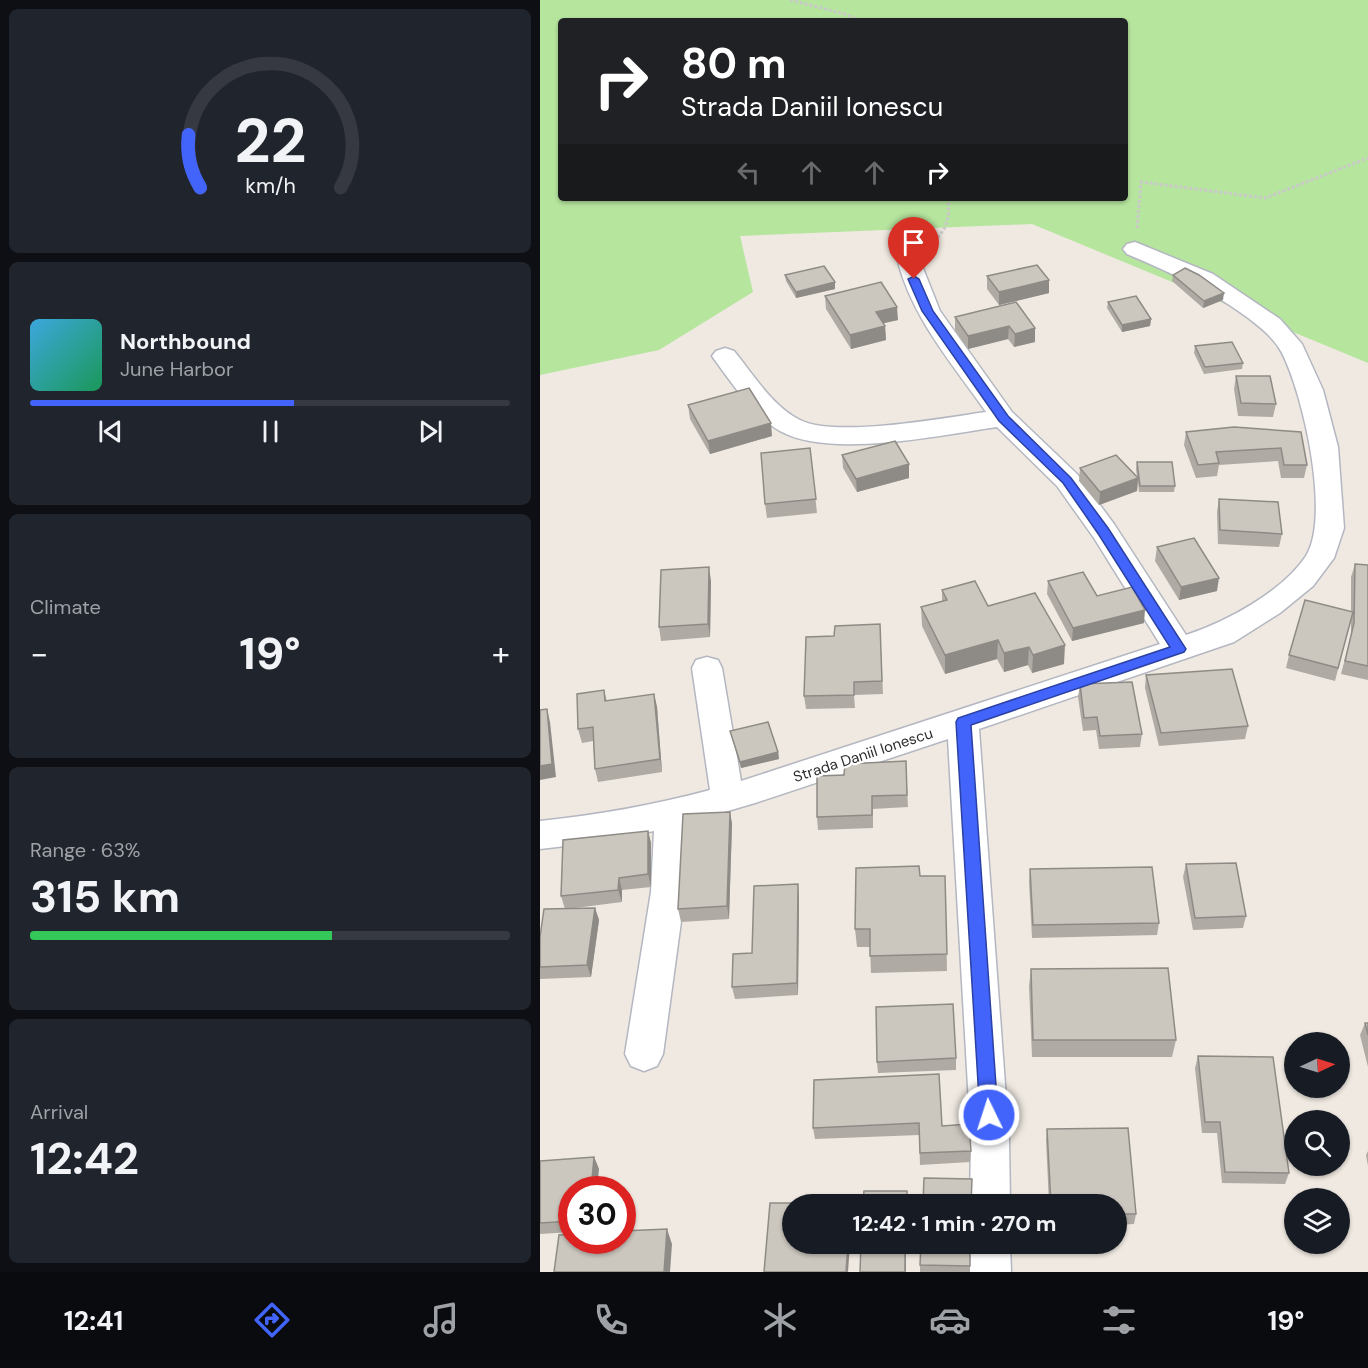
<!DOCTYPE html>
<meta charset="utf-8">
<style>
:root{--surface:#171b24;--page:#20242c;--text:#f1f3f6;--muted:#9ea1a6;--line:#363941;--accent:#4264fb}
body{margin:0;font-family:"DM Sans",sans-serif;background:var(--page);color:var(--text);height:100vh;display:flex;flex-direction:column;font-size:22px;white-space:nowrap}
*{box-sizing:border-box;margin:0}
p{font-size:20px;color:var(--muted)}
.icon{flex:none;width:33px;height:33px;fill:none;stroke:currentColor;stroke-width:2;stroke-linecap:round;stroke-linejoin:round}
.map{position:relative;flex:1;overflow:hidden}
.details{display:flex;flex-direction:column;gap:9px;padding:9px;background:#0d0f14;width:540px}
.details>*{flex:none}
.top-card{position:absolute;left:18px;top:18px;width:570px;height:183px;border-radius:6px;box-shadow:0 2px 4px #0004;background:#202124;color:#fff;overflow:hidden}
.needle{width:39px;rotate:86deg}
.tools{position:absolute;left:744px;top:1032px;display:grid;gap:12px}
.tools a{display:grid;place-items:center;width:66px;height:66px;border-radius:50%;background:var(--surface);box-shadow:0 2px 4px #0004;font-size:30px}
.speed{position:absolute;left:18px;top:1176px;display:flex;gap:12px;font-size:30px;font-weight:700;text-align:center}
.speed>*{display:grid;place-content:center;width:78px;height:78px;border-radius:50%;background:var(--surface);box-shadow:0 2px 4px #0004;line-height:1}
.speed .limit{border:9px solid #d22;background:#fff;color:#111}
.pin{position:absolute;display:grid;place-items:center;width:51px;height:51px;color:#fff;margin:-62px -26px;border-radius:50% 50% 50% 0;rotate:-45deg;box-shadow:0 0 6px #0007}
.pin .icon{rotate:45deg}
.me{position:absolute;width:66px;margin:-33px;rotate:356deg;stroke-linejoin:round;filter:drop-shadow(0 0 4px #0008)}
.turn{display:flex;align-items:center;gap:21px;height:126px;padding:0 24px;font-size:27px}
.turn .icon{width:78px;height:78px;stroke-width:2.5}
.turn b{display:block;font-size:42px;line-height:51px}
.lanes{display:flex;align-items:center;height:57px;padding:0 24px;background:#0003;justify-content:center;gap:30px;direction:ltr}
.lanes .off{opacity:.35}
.big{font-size:45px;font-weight:700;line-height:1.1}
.details .widget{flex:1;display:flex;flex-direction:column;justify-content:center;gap:9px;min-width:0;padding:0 21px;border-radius:9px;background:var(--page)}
.details .dial{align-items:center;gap:0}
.dial svg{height:156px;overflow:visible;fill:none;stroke:var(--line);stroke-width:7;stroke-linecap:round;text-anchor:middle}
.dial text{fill:var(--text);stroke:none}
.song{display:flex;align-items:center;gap:18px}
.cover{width:72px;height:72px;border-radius:9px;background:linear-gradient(135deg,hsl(200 70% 55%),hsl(150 70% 35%))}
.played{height:6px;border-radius:3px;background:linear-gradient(90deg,var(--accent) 55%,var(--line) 55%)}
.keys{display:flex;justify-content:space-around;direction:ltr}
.heat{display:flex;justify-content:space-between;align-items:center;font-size:33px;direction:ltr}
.charge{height:9px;border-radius:4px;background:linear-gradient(90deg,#34c759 63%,var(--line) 0)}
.trip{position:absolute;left:242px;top:1194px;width:345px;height:60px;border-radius:30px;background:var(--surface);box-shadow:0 2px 4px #0004;font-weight:700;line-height:60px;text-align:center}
.menu{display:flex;height:96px;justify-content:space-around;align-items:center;background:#090b0e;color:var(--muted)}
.menu .icon{width:42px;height:42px}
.menu .active{color:var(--accent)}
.menu b{font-size:27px;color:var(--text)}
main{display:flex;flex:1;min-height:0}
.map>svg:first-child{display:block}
</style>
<main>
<section class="details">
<div class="widget dial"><svg viewBox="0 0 100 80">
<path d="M14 69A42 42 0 1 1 86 69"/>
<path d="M14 69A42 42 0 0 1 8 42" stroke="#4264fb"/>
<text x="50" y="56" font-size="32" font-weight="700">22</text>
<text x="50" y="72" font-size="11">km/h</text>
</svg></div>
<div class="widget">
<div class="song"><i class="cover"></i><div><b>Northbound</b><p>June Harbor</p></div></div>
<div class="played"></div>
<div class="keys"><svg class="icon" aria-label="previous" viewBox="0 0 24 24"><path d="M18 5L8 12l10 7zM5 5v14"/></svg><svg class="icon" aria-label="pause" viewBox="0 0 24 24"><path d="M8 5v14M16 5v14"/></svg><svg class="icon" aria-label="next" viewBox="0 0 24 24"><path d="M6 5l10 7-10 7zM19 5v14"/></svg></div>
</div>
<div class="widget"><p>Climate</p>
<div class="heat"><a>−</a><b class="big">19°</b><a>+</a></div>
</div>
<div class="widget"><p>Range · 63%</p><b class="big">315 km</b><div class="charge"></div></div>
<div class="widget"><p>Arrival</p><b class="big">12:42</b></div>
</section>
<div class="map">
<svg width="828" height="1272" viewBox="0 0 828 1272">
<rect width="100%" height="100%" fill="#efe9e1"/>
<!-- green -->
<path fill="#b6e59e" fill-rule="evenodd" d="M0 0H828V363L492 224 200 236 213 292 119 350 0 375ZM21 21H585V198H21Z"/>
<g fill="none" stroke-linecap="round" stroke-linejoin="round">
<defs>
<path id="minor" d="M595 242 673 274 740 319 762 344 783 390 798 447 804 528 794 558 773 586 740 613 694 642 439 729 469 1139 470 1204H430L431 1139 408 739 215 803 147 823 145 892 123 1054 117 1066 104 1071 91 1066 85 1054 111 892 114 831 51 843 0 849V821C58 815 114 805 170 790L152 668 156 660 167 657 178 660 182 668 201 781 620 644 554 538 517 486 457 427C401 435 289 459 240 431 213 415 190 381 172 356L176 351 185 348 194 351C213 374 232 406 260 420 296 438 404 418 446 412 412 363 371 317 357 258L361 253 369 251 377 253 400 311 472 412 537 474 574 524 646 635C686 622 742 592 766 556 791 516 763 394 742 353 738 345 729 335 722 329 682 295 634 274 587 254L583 249 587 244Z
M430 1244H470L471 1272H429Z"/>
</defs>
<!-- minor casing -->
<use href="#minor" stroke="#b4b7c1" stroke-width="3"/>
<!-- path -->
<path stroke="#c9c9c9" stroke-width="3" stroke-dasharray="3 2" stroke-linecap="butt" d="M250 0 305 14 321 21
M597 228 601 182 725 198 828 158
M390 244C407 231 410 219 408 198"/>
<!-- minor -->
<use href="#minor" fill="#fff" fill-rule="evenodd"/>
</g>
<!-- wall -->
<path fill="#afaba4" d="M245 275 295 282V289L256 298 246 281Z
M633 275 683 300 663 308 632 281Z
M447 276 509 280V293L459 305 447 289Z
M285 296 358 320 343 323 345 326 346 340 311 349 286 309Z
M568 302 611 319 610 326 582 332 567 308Z
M415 317 495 328V342L474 347 468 339 428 349 415 330Z
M655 346 703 363 702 369 664 374 654 353Z
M696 376 736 404 733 417 698 416 694 389Z
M148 405 232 436 170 454 150 419Z
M646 432H761L767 465 764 478H741L738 461 679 465 677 476 656 478 644 445Z
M270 448 277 513 227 518 225 504Z
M302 455 369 478 317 492 303 468Z
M597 462 635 486 634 492H599L598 482 597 491 559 505 539 481 540 468 597 477 596 469Z
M679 499 742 534 739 547 678 544 677 512Z
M617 547 677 591 639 600 615 561Z
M815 564 828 565V680L801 674 811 636V620L795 681 746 668 749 655 811 612V577Z
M171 581 170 637 121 641 119 627Z
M508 581 557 596 604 623 532 641 507 594Z
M402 590 448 606 524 664 492 673 488 665 464 672 457 659 405 674 382 626 381 607 402 601Z
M340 624 343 694 314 695 315 708 266 709 264 696 294 636Z
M606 675 708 726 705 739 619 746 605 688Z
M540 684 602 734 600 747 559 749 556 730 543 731 538 697Z
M64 690 67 701 114 694 117 707 122 772 58 782 55 769 53 741 42 743 38 729Z
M190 731 238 752 239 759 201 768 192 738Z
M366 761 368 807 333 809V828L278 830 277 817 304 775Z
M190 812 192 824 189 919 141 922 138 909Z
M108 831 111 843V887L82 890V902L27 909 55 908 59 920 51 977 0 979V937L25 909 21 896Z
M646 864 706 916 703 928 653 930 643 877Z
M490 869 619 923 617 935 492 938 489 882Z
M380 876H405L407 971 331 973 330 947H317L315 929Z
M259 896 258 995 195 999 192 987 212 953Z
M491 969 636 1040 632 1057H492L489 986Z
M825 1023H828V1067L820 1035Z
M658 1056 749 1173 745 1184 682 1183 677 1133H662L655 1068Z
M416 1058V1070L338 1073 337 1062Z
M274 1080 402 1126 431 1151 430 1162 380 1165 379 1135 275 1139 273 1128Z
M507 1129 596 1214 594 1224 576 1225V1204H509L506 1140Z
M828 1151V1166L826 1155Z
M54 1157 59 1169 32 1190V1232L0 1234V1161Z
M430 1244V1272H380V1265Z"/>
<!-- shaded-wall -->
<path fill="#8e8b86" d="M509 280V293L459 305V292Z
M295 282V289L256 298V292Z
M684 293 683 300 663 308 664 301Z
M357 307 358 320 336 325V312Z
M611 319 610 326 582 332V325Z
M345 326 346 340 311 349 310 335Z
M469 326 468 339 428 349V336Z
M495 328V342L474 347 475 334Z
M231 423 232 436 170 454 168 441Z
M369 464V478L317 492 316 479Z
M598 478 597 491 559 505 560 492Z
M169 567 171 581 170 637 168 624Z
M679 578 677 591 639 600 641 587Z
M605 610 604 623 532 641 533 628Z
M458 640 457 659 405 674V655Z
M525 645 524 664 492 673 493 655Z
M489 647 488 665 464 672V653Z
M114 694 117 707 122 772 120 759Z
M7 709 10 722 16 777 0 780V766Z
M238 752 239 759 201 768 200 762Z
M190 812 192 824 189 919 187 906Z
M108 831 111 843V887L108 874Z
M79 878 82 890V902L78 890Z
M258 884 259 896 258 995 257 983Z
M55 908 59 920 51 977 47 965Z
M54 1157 59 1169 57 1190H51Z
M127 1229 132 1244 130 1272H124Z
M308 1244H310L308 1272H306Z
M365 1244H366V1272H365Z"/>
<!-- building -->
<path fill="#cbc7bf" stroke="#8e8b86" stroke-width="1.5" d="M497 265 509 280 459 292 447 276Z
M284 266 295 282 256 292 245 275Z
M645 268 659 275 684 293 664 301 633 275Z
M341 282 357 307 336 312 345 326 310 335 285 296Z
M596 296 611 319 582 325 568 302Z
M476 302 495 328 475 334 469 326 428 336 415 317Z
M692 342 703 363 665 367 655 346Z
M696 376H730L736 404 701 403Z
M209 388 231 423 168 441 148 405Z
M694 427 761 432 767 465H744L741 448 676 452 679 463 658 465 646 432Z
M355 441 369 464 316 479 302 455Z
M270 448 276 499 225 504 221 453Z
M576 455 598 478 560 492 540 468Z
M597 462H632L635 486H600Z
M679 499 738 502 742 534 680 530Z
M654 538 679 578 641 587 617 547Z
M815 564 828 565V666L805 661 814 623Z
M169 567 168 624 119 627 121 570Z
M543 572 557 596 592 587 605 610 533 628 508 581Z
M435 581 448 606 495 593 525 645 493 655 489 647 464 653 458 640 405 655 381 607 407 600 402 590Z
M765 600 813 612 798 668 749 655Z
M340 624 342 681 314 682V695L264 696 266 637 294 636 295 626Z
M692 669 708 726 621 733 606 675Z
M592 682 602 734 560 736 557 717 544 718 540 684Z
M64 690 65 701 114 694 120 759 55 769 53 727 38 729 37 694Z
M7 709 12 764 0 766V710Z
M228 722 238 752 200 762 190 731Z
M366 761 367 795 332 796V815L277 817V776L304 775 305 764Z
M190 812 187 906 138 909 143 814Z
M108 831V874L79 878 78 890 21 896 23 840Z
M696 863 706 916 655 918 646 864Z
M379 866 380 876H405L407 954 330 956V929H315L316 868Z
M612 867 619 923 493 925 490 869Z
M258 884 257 983 192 987 193 954 212 953 214 886Z
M55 908 47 965 0 967V937L4 909Z
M628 968 636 1040H493L491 969Z
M413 1004 416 1058 337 1062 336 1007Z
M825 1023H828V1035Z
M658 1056 733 1057 749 1173 685 1172 680 1122H665Z
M399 1074 402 1126 429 1124 431 1151 380 1153 379 1123 273 1128 274 1080Z
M588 1128 596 1214H576V1204H511L507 1129Z
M54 1157 51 1190H32V1221L0 1223V1161Z
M384 1178 432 1179 431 1204H383Z
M324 1191H367V1204H323Z
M230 1203H310V1204H252V1244H308L306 1272H224Z
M127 1229 124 1272H14L19 1235 32 1234V1240H82V1231Z
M321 1244H365V1272H320Z
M381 1244H430V1266L380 1265Z"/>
<!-- route -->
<path fill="#4264fb" stroke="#2b41a3" stroke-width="1.5" d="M374 276 379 279 393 311 468 416 531 478 568 528 646 649 644 652 431 725 458 1115 455 1121 449 1124 443 1121 440 1115 416 722 418 718 630 647 559 535 523 483 459 421 382 311 368 279Z"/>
<g text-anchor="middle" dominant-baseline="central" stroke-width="4.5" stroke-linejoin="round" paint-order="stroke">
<!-- street labels -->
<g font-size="15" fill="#2e2e2e" stroke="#fff">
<text transform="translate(323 755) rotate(-18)">Strada Daniil Ionescu</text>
</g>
</g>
</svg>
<div class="tools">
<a><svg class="needle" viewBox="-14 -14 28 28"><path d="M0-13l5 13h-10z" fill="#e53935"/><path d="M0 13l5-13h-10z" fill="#9ea1a6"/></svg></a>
<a><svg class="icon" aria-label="search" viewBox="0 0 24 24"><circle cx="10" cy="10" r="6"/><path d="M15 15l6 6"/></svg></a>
<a><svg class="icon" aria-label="layers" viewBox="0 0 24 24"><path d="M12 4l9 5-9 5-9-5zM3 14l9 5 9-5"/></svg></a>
</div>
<div class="speed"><div class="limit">30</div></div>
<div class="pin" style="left:374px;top:279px;background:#d93025"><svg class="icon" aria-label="arrive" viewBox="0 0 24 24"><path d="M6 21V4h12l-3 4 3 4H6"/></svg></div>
<svg class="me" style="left:449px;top:1115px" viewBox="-20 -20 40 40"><circle r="17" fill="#4264fb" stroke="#fff" stroke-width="3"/><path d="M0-11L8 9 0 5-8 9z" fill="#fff"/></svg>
<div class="trip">12:42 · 1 min · 270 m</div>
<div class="top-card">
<div class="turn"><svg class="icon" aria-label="right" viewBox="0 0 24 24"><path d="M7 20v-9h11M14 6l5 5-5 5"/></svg><div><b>80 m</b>Strada Daniil Ionescu</div></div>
<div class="lanes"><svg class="icon off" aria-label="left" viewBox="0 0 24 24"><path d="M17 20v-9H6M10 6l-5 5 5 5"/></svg><svg class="icon off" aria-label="ahead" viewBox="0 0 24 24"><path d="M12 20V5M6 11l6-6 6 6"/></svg><svg class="icon off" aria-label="ahead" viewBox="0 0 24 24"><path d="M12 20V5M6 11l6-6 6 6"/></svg><svg class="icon" aria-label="right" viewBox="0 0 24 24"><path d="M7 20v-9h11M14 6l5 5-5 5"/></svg></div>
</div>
</div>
</main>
<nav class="menu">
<b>12:41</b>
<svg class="icon active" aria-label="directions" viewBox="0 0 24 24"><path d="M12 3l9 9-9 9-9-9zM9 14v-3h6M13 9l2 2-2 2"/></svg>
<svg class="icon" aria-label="music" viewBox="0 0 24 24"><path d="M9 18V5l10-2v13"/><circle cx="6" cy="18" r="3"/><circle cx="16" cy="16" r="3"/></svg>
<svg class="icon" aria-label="phone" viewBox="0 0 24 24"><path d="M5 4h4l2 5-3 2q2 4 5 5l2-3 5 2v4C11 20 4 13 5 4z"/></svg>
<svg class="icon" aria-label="climate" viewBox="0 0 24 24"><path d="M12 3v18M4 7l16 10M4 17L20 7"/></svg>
<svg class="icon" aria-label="car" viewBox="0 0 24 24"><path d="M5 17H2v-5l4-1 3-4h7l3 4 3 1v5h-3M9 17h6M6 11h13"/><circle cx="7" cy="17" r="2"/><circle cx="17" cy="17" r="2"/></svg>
<svg class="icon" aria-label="filters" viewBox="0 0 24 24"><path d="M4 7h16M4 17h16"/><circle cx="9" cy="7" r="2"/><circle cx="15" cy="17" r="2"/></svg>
<b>19°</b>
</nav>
